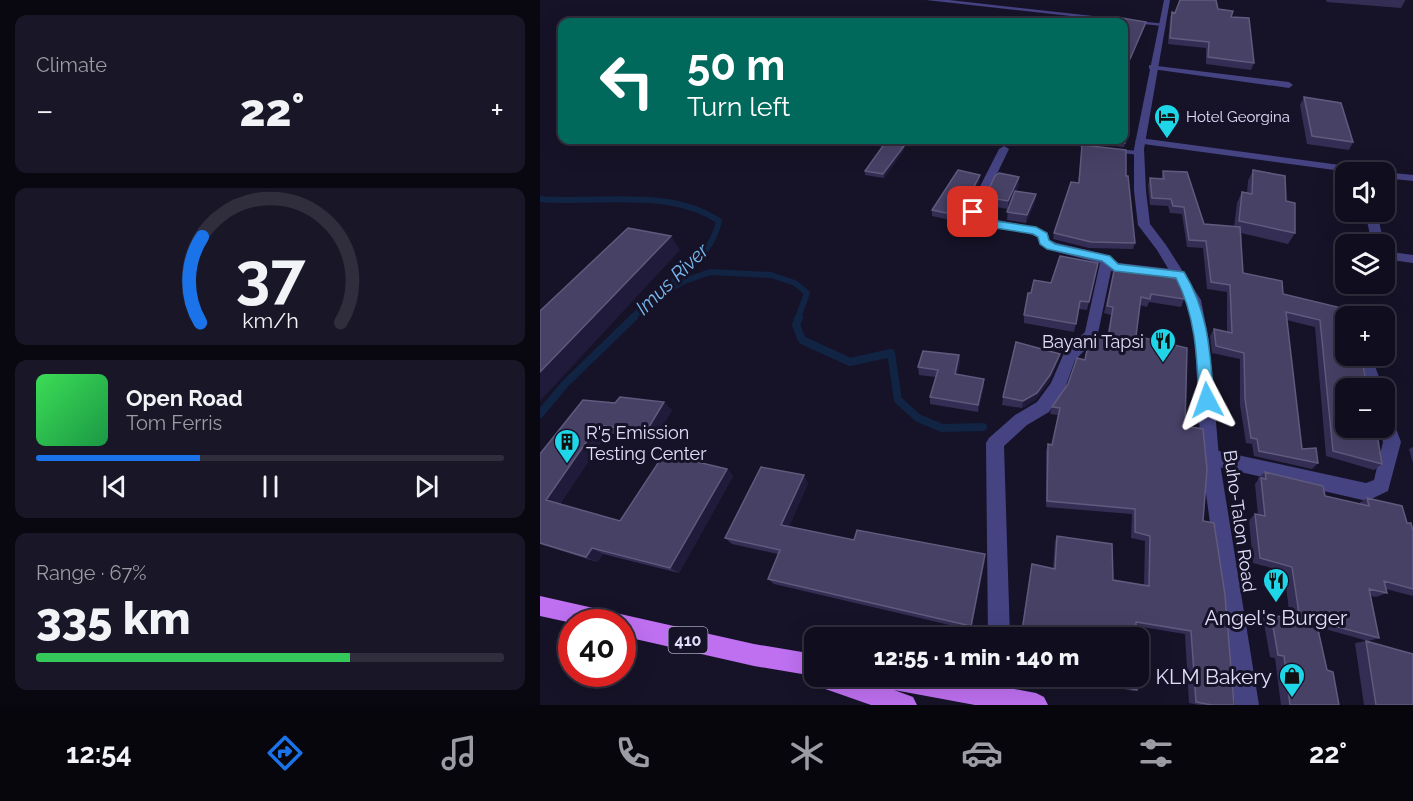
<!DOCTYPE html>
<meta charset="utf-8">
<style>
:root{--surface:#100e1e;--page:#191727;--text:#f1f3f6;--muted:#9c9ca4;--line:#302e3c;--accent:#1a73e8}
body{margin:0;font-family:Raleway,sans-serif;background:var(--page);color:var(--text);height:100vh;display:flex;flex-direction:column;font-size:22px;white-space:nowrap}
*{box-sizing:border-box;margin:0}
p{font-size:20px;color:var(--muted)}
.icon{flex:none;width:33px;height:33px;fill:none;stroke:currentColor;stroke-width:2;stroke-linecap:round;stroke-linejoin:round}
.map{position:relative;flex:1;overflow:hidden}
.details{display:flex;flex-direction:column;gap:15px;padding:15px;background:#090810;width:540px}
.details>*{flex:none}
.banner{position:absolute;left:18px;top:18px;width:570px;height:126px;border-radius:12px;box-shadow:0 6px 24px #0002,0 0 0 2px var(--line);background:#00695c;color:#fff;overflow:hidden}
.tools{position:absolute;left:795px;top:162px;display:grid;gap:12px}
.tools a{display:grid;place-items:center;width:60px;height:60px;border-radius:12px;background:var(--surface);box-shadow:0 6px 24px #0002,0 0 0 2px var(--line);font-size:30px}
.speed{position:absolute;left:18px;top:609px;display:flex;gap:12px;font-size:30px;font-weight:700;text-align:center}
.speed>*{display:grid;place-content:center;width:78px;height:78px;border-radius:50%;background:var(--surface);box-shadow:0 6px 24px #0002,0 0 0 2px var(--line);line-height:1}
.speed .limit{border:9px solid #d22;background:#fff;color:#111}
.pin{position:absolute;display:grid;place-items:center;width:51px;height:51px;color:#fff;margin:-26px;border-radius:12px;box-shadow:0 3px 9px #0006}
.me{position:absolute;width:66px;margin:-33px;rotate:356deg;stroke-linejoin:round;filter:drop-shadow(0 0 4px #0008)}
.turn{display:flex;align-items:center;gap:21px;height:126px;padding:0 30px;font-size:27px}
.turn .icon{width:78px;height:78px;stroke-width:2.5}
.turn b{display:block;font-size:42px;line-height:51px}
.big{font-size:45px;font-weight:800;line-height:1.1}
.details .card{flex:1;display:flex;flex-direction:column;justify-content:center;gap:9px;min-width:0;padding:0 21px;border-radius:12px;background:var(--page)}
.details .dial{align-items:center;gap:0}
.dial svg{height:156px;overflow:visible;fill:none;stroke:var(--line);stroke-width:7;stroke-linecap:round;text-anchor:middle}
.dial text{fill:var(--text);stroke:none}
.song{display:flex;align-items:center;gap:18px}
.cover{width:72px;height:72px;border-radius:9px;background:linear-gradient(135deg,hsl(130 70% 55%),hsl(140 70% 35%))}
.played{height:6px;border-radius:3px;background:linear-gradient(90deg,var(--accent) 35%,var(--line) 35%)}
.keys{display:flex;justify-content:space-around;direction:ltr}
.heat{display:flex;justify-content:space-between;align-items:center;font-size:33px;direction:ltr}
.charge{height:9px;border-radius:4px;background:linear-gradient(90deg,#34c759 67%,var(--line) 0)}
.trip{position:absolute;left:264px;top:627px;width:345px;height:60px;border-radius:12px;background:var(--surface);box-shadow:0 6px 24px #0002,0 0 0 2px var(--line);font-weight:800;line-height:60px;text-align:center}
.dock{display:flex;height:96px;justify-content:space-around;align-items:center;background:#06060c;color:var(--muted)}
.dock .icon{width:42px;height:42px}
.dock .active{color:var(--accent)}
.dock b{font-size:27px;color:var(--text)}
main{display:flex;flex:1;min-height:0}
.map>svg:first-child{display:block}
</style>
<main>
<section class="details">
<div class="card"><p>Climate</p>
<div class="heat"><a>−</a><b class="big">22°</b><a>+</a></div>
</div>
<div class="card dial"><svg viewBox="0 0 100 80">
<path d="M14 69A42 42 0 1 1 86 69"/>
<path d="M14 69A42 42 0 0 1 15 25" stroke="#1a73e8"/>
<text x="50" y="56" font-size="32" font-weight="700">37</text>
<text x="50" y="72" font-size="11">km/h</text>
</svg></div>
<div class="card">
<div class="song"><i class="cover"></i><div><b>Open Road</b><p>Tom Ferris</p></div></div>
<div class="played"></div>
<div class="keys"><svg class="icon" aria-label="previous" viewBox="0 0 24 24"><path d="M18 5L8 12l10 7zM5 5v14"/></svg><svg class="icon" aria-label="pause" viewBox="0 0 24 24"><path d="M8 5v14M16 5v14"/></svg><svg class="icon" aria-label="next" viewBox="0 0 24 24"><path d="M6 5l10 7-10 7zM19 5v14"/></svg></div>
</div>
<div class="card"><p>Range · 67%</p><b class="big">335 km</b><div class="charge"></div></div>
</section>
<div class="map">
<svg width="873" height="705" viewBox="0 0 873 705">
<rect width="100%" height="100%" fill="#161328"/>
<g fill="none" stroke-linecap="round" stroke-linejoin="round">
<!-- stream-far1 -->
<path stroke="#112443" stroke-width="6" d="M0 199C58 204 129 187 179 221 173 252 146 271 123 290
M107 304 142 282 170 272 231 275 255 283 267 293 258 318
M92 318 110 301"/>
<!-- stream -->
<path stroke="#112443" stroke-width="8" d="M259 317 256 325 262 340 310 362 351 353 358 400 378 418 402 428 443 427
M0 414 25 384 94 317"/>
<!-- service -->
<path fill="#454382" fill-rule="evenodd" d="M521 140H528L554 148 551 150Z
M576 149 599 151 602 153 599 155 574 152 573 151Z"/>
<!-- minor -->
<path fill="#454382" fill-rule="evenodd" d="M386 0H409L626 24 622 26Z
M609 65 749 82 753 85 749 88 612 69H609Z
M600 138 829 169 834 172H809L596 143 595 141Z
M464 146 469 149 439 211C459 225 485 222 507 232L510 240 517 243 564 254 579 263 640 270 647 275 640 280 571 271 557 338 535 360 524 391 509 412 487 425 464 446 470 638H448L446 443 449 438 475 415 497 402 511 383 524 353 545 332 560 263 517 252 500 245 497 237C475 226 450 229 429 215L427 212 459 149Z
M841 172H844L873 175V181L844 178V172Z
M825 212H837L844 244H832Z
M844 251 873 255V263L844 259Z
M827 356 832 358 843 388H827L819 362 822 358Z
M844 411 850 413 861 442 848 491 827 501 670 465 664 463 661 457 664 451 670 449 826 483 834 480 843 442 839 428H844Z
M449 676H471L473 697 469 705H453L449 697Z"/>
<!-- tertiary -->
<path fill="#454382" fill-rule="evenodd" d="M624 0H630L604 149 606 191 610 224 626 245 661 300 669 341 679 457 719 705H695L661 457 655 341 647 300 617 250 598 225 594 191V149Z"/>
<!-- primary -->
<path fill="#be70f0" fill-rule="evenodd" d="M0 596 214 644 274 654V676H314L332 683 330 676H405L496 693 504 697 508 705H435L354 690 373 697 377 705H331L271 684 268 675 214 666 82 636V622L32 623 0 616Z"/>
</g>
<!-- wall -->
<path fill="#352e54" d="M786 0H865V1L861 8 787 2Z
M678 9 691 17 714 63 711 70 666 64V48L628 44 630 18 632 12Z
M584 22H606L604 28 588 65 584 64Z
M764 97 813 142 809 150 767 144 760 105Z
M563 140H584L585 143 584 147 564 145Z
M542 145 586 176 595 243 593 249 549 248 513 239 514 233 538 183Z
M364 146V150L344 178 325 175V171Z
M713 170 746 201 755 233 748 244 701 233 703 273 743 294 810 310 806 356 827 388 842 464 834 470 786 456 775 327 747 320 762 449 778 463 772 469 714 456 712 444 706 443 700 405V359L672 353 670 336 674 329 687 332V292L667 289 663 248 647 247 642 214 630 213 628 206 610 205 608 185 610 178 621 179 623 171 664 224 694 227 697 203 702 192 707 193 708 181Z
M440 175V181L430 202 415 221 392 216V210Z
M479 177V185L476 191 496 194 495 202 486 223 467 220 468 209 444 205 445 197Z
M558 263 547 310 539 309 534 332 484 323V315L491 293Z
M575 266 644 299 641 307 609 302 607 307 600 305 596 336 645 426 663 521 694 705H659L649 703 645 634 596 626V638H480L492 564 513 569 515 541 517 536 573 580 604 586 605 541 591 538 592 514 506 507V451L508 444 512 445 518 415 510 414 512 407 544 360 548 345 566 340 571 315 564 313Z
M520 354 518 361 509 382 495 400 482 408 462 405 463 397Z
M419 355 420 362 417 375 444 379V386L438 412 390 404V397L396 377 379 375 378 367Z
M75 403 132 410 115 439 67 433 20 504 80 521 187 469 193 476 139 573 63 554 57 562 0 544V454Z
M873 447V463L869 449Z
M725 472 785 496 818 504 827 498 867 523 873 531V596L846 589 847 593 836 597 831 596 839 638 828 641 778 627 787 670 799 705H741L735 658 730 657 723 618 731 615 750 618 744 571 713 563 709 520 715 514 718 515 715 484 718 480V478Z
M268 483 249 526 314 540 445 554V560L431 630 234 584 228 579 238 554 192 544 185 538Z
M826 641 873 705H824L815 643Z
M557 676H597V690L593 691 557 684Z"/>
<!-- shaded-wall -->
<path fill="#211b3b" d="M364 146V150L344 178 343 174Z
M440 175V181L430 202 415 221V215Z
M479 177V185L468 209V201Z
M496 194 495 202 486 223 487 215Z
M131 236 140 250 0 401V372Z
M520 354 518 361 509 382 495 400 482 408 483 401Z
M419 355 420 362 416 382 415 374Z
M444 379V386L438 412V405Z
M124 402 132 410 115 439 106 432Z
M58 425 67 433 18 507 6 500Z
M187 469 193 476 139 573 130 568Z
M264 475 268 483 247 531 241 525Z
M52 548 63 554 57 562 46 557Z
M445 554V560L431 630V626Z"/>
<!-- building -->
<path fill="#474166" stroke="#605a7d" stroke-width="1.5" d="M640 0H676L678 9 693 11 691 17 709 18 714 63 668 57 669 42 630 38 632 12 635 13Z
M576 17 606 22 590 59 584 58V22H574Z
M764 97 801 103 813 142 772 136Z
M584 130 585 143 564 141V140H584Z
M345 143 364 146 343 174 325 171Z
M542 145 586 150V176H588L595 243 551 242 514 233 531 182 539 183Z
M418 170 440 175 429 196 415 215 392 210Z
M713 170 745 176 746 201 755 203V233L699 221 702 192 712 194Z
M623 171 647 172 664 224 700 227 703 273 742 281 743 294 810 310V316H806V356H814L815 357 822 359 827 388H806V428H836L842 464 793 451 780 320 746 312 762 449 776 448 778 463 719 451 717 439 711 438 705 399 704 353 676 346 674 329 692 333 690 285 671 282 666 241 649 240 644 207 633 206 631 199 612 198 610 178 624 179Z
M459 173 479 177 468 201 445 197 455 176Z
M475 191 496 194 487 215 467 212Z
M88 228 131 236 0 372V311Z
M520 256 558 263 549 302 540 301 536 324 484 315 488 293H491L494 280 511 283Z
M575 266 641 280 644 286V299L611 294 610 299 601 297 596 336 647 348 645 426 663 429 667 469 663 521 674 523 685 595 694 705H672L656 702 651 631 596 622V638H481L492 564 515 569 517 536 572 544 573 580 609 586 610 536 595 532V509L507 501 508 444 512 445 520 408 512 407 528 384 537 358 545 360 548 345 555 338 568 340 573 307 567 306Z
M476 342 520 354 510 375 497 393 483 401 463 397Z
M383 351 419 355 415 374 444 379 438 405 390 397 398 370 378 367Z
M80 397 124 402 106 432 58 425 6 500 80 521 124 454 187 469 130 568 52 548 46 557 0 543V454L43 400 75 403Z
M221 467 264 475 241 525 314 540 317 530 445 554 431 626 228 579 240 550 185 538Z
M725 472 783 486 785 496 829 506 827 498 862 506 867 523H871L873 531V589L844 581 847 593 829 589 839 638 776 621 787 670 793 672 799 705H750L744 656 738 655 731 615 760 620 752 567 720 558 715 514 725 516 721 478 726 479Z
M826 641 873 654V705H836Z
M561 676H597V690L560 682Z"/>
<!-- route -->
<path fill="#4fc3f7" stroke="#337fa1" stroke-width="1.5" d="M433 209 456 221 496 227 507 233 509 240 515 244 570 256 578 264 644 272C669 313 670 353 674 400L672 404H661L659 400C657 357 656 317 636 278L575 271 562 261 507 249 500 244 498 237 493 234 449 227 429 214 427 212Z"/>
<!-- icons -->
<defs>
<symbol id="hotel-pin" viewBox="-11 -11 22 30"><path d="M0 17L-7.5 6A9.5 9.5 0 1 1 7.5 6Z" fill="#1ed6e7" stroke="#161328"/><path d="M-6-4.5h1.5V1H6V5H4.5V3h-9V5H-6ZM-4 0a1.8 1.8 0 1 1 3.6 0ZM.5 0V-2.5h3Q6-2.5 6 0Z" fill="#111"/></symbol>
<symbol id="restaurant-pin" viewBox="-11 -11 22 30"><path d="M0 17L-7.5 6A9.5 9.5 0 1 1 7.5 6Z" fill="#1ed6e7" stroke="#161328"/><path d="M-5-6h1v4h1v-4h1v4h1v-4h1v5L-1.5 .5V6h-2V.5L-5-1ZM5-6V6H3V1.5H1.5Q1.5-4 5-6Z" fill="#111"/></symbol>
<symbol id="building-pin" viewBox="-11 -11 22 30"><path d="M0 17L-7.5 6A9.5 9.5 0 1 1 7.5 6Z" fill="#1ed6e7" stroke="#161328"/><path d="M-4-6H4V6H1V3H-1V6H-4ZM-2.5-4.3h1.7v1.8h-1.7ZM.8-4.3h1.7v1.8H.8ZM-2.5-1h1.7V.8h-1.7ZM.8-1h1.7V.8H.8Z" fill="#111"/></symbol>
<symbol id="shop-pin" viewBox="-11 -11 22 30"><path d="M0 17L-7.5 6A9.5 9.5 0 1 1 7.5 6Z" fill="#1ed6e7" stroke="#161328"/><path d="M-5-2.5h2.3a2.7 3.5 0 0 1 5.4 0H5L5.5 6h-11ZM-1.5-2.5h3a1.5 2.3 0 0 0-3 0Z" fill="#111"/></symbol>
</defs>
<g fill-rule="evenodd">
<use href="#hotel-pin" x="612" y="102" width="30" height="40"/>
<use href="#restaurant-pin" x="608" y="326" width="30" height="40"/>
<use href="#building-pin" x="12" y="427" width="30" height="40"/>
<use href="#restaurant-pin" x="721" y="566" width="30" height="40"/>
<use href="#shop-pin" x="737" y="661" width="30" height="40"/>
</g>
<g text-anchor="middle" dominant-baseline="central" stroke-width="6" stroke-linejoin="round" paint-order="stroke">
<!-- far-poi labels -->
<g font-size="15" fill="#e1defb" stroke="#161328" text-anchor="start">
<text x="646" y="117">Hotel Georgina</text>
</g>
<!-- shield labels -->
<rect fill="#161328" stroke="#a4a1bc" stroke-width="1.5" x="128.5" y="627" width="39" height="26" rx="4.5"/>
<g font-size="16" font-weight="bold" fill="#e1defb">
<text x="148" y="640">410</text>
</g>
<!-- poi labels -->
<g font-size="18" fill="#e1defb" stroke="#161328" text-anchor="end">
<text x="604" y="341">Bayani Tapsi</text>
<text x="46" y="432" text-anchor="start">R'5 Emission<tspan x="46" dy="21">Testing Center</tspan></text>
</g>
<!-- street labels -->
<g font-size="18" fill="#e1defb" stroke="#161328">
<text transform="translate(700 521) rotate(82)">Buho-Talon Road</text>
</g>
<!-- water labels -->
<g font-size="20" font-style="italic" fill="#77baf0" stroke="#161328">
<text transform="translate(132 279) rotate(-44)">Imus River</text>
</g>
<!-- near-poi labels -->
<g font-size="21" fill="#e1defb" stroke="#161328">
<text x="736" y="617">Angel's Burger</text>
<text x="732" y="676" text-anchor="end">KLM Bakery</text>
</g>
</g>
</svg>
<div class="tools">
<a><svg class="icon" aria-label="sound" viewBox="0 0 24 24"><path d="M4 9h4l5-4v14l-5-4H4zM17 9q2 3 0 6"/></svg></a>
<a><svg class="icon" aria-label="layers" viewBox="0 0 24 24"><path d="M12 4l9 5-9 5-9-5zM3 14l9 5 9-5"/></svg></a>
<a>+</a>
<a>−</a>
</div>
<div class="speed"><div class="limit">40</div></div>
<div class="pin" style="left:433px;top:212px;background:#d93025"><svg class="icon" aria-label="arrive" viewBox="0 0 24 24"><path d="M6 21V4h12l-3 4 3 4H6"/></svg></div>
<svg class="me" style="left:667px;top:400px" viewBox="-20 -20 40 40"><path d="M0-17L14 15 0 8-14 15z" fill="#4fc3f7" stroke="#fff" stroke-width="4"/></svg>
<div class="trip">12:55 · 1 min · 140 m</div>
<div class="banner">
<div class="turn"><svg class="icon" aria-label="left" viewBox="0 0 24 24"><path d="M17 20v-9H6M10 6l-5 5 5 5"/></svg><div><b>50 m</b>Turn left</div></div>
</div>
</div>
</main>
<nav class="dock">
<b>12:54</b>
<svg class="icon active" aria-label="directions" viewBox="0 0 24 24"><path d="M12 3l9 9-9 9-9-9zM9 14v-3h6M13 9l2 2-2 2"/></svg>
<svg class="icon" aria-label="music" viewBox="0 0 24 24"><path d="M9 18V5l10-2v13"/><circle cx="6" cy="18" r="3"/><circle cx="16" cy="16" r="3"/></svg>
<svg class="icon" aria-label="phone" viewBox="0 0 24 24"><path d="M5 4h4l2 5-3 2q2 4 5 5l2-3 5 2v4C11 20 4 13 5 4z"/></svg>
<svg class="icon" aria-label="climate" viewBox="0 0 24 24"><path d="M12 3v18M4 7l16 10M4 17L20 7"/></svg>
<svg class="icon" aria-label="car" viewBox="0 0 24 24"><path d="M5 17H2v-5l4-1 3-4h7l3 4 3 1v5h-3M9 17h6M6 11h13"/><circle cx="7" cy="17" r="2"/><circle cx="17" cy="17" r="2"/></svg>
<svg class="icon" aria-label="filters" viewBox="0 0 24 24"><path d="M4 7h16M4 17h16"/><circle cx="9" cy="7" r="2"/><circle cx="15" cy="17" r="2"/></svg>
<b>22°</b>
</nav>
